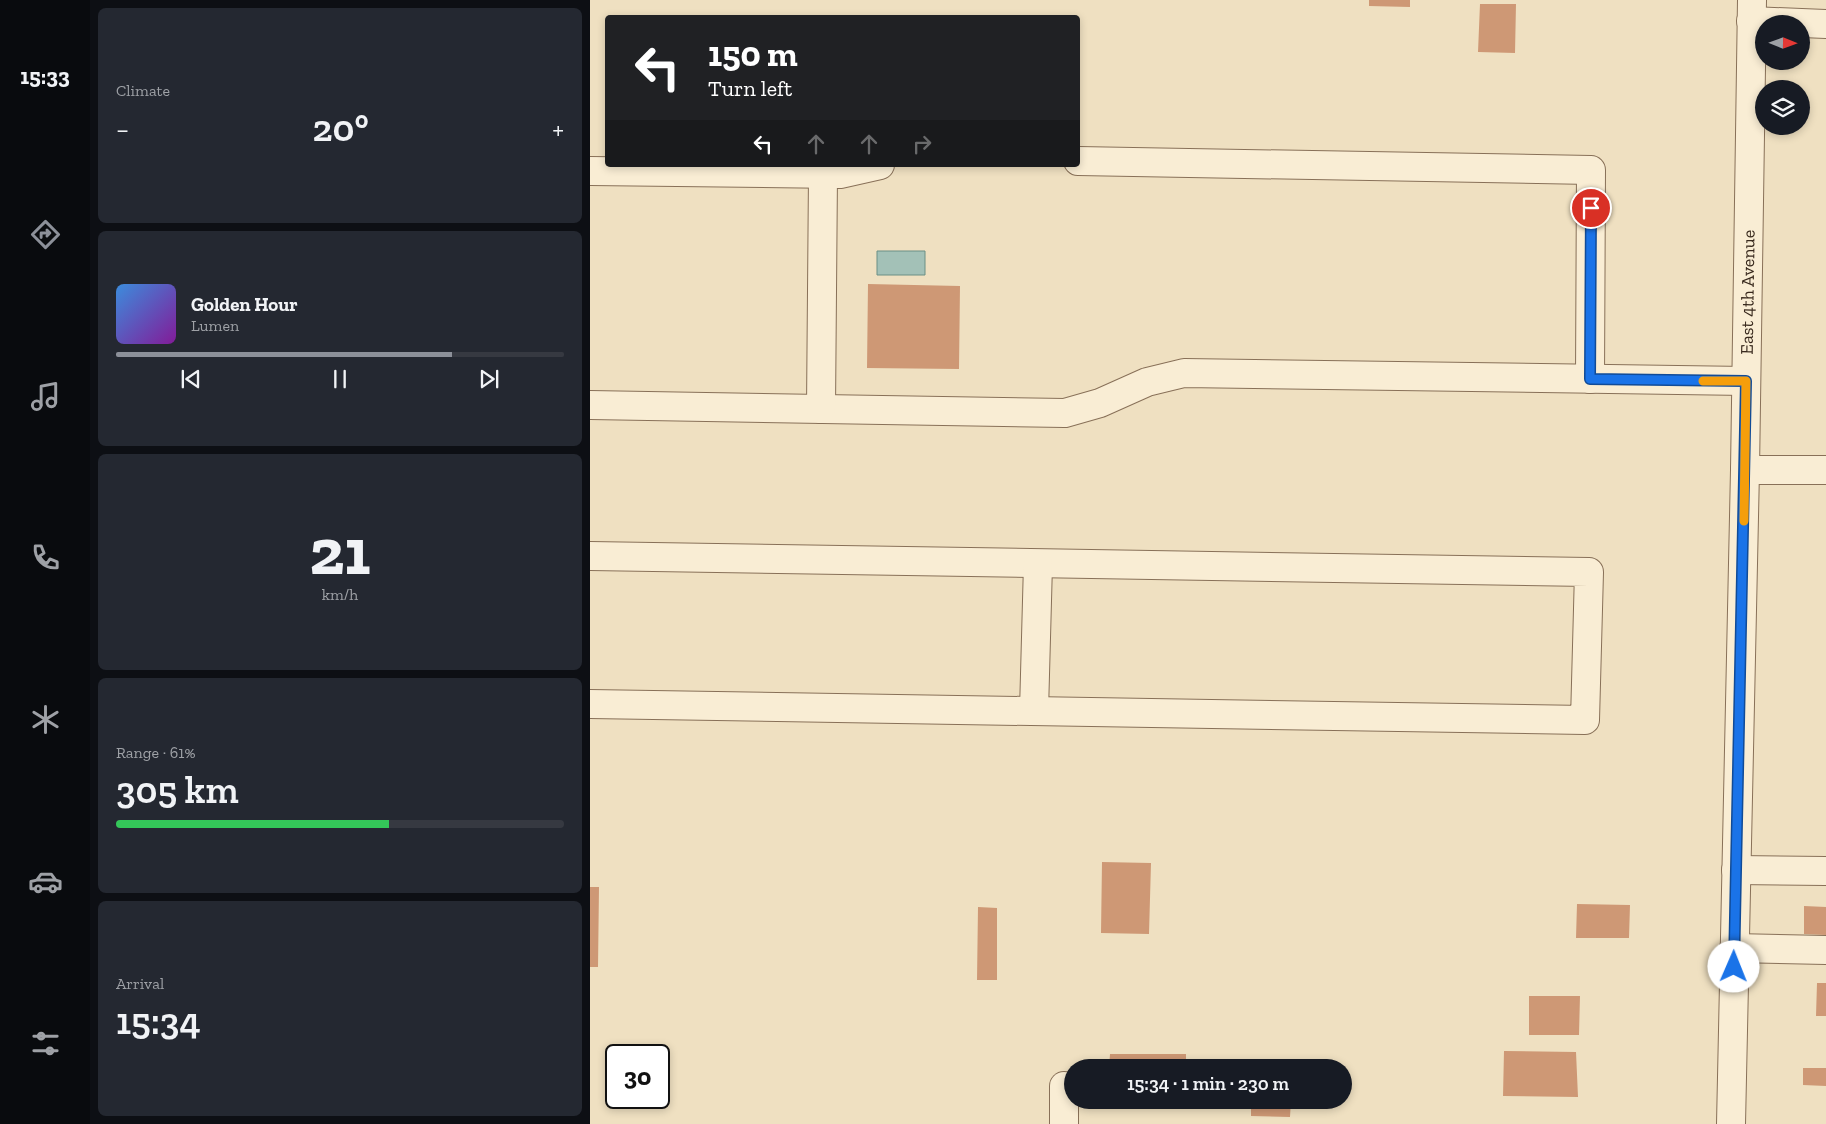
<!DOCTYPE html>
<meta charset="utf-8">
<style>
:root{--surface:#171b24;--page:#242831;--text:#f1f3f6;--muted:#9ea1a6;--line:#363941;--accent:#8c9099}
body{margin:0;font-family:"Zilla Slab",serif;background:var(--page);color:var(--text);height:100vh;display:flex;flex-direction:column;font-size:19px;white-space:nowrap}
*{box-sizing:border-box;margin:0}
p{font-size:16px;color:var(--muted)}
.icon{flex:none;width:28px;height:28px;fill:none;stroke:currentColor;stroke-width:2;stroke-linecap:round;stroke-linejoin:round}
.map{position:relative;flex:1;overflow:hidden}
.panel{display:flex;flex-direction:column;gap:8px;padding:8px;background:#0d0f14;width:500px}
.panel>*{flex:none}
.hud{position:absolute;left:15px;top:15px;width:475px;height:152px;border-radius:5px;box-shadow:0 2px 8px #0003;background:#202124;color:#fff;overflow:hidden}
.needle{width:32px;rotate:91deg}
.tools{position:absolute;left:1165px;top:15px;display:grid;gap:10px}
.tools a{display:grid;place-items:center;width:55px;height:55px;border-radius:50%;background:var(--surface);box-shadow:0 2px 8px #0003;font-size:25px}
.speed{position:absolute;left:15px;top:1044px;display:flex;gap:10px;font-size:25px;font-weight:700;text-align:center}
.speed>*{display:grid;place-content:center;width:65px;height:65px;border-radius:50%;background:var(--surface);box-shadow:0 2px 8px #0003;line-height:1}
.speed .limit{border:2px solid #111;border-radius:8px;background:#fff;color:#111}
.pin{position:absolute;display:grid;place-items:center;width:42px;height:42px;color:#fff;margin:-21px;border:2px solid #fff;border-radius:50%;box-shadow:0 1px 5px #0007}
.me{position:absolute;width:55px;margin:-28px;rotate:1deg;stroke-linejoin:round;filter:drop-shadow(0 0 4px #0008)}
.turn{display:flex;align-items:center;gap:18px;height:105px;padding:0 20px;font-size:22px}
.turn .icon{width:65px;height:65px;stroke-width:2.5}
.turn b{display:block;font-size:35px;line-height:42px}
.lanes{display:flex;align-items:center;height:48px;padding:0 20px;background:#0003;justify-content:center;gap:25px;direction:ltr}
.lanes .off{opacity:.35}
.big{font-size:38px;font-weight:600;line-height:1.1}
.panel .widget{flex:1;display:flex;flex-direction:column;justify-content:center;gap:8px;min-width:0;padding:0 18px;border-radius:8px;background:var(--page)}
.panel .dial{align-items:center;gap:0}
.dial b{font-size:65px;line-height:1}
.song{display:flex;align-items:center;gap:15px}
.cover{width:60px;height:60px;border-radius:8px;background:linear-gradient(135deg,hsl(210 70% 55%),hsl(290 70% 35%))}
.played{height:5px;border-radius:2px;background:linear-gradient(90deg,var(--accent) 75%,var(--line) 75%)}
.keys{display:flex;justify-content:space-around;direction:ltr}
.heat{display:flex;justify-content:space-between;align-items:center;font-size:28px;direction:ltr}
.charge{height:8px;border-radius:4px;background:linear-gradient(90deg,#34c759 61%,var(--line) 0)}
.trip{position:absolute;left:474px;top:1059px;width:288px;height:50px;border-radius:25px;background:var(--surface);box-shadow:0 2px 8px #0003;font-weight:600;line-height:50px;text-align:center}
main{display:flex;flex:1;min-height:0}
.menu{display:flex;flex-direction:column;width:90px;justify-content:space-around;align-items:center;background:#090b0e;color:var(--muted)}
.menu .icon{width:35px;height:35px}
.menu .current{color:var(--accent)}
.menu b{font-size:22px;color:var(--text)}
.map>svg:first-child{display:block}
</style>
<main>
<nav class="menu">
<b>15:33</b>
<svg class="icon current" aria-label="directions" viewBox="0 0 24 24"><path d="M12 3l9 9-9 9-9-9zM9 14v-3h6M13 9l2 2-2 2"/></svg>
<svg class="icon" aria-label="music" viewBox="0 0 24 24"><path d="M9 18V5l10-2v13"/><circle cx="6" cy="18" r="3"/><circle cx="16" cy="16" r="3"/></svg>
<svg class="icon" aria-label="phone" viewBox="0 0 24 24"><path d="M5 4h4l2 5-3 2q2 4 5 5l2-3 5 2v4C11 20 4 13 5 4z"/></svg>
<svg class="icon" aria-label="climate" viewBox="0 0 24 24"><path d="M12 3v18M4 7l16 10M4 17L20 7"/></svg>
<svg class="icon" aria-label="car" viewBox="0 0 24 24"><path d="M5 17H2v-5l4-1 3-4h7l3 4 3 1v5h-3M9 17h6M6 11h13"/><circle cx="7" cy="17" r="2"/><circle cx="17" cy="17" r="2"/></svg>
<svg class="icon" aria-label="filters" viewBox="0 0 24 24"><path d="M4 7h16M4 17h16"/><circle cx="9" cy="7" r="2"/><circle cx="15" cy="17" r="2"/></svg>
</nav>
<section class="panel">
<div class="widget"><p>Climate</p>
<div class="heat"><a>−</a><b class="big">20°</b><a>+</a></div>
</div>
<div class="widget">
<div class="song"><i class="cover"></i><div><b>Golden Hour</b><p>Lumen</p></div></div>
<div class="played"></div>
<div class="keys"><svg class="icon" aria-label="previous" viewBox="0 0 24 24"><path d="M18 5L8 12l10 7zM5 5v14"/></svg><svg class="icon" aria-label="pause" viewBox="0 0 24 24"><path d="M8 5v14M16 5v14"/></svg><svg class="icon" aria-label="next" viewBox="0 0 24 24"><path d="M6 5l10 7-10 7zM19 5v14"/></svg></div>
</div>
<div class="widget dial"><b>21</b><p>km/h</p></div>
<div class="widget"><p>Range · 61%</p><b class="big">305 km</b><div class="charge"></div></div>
<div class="widget"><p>Arrival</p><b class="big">15:34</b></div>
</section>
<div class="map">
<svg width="1236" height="1124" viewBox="0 0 1236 1124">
<rect width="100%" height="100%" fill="#efe0c1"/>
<!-- water -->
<path fill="#a3c1b7" stroke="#6a8f85" d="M287 251H335V275H287Z"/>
<!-- building -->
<path fill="#ce9875" d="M779 0H820V7L779 6Z
M890 4H926L925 53 888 52Z
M278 284 370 286 369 369 277 368Z
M512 862 561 863 559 934 511 933Z
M0 887H9L8 967H0Z
M987 904 1040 905 1039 938H986Z
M1214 906 1236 907V935L1214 934Z
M388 907 407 908V980H387Z
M1227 983H1236V1016H1226Z
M939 996H990L989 1035H939Z
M914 1051 986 1052 988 1097 913 1096Z
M520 1054H596V1068H519Z
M1213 1068H1236V1086L1213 1085Z
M661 1100H701L700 1117 661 1116Z"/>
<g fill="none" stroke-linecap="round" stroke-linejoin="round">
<defs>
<g id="minor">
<path d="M1161 21 1236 24"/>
<path d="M488 161 1001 170 1000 379"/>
<path d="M0 171 250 174 290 165"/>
<path d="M0 405 475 413 510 403 557 382 594 373 1156 381"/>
<path d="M231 409 233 174"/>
<path d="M1155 470H1236"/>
<path d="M0 556 999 572 995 720 0 704"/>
<path d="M444 711 448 564"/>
<path d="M1146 870 1236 871"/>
<path d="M1144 948 1236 950"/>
<path d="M474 1086V1124"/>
<path id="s1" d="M1141 1124 1155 470 1162 0"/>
</g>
</defs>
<!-- minor casing -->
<use href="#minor" stroke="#887058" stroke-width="30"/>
<!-- minor -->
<use href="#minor" stroke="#f9edd4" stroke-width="28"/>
</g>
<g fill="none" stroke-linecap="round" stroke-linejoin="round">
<defs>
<path id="route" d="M1001 208 1000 379 1156 381 1144 967"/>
</defs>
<!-- route casing -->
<use href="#route" stroke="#114b97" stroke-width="12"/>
<!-- route -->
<use href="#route" stroke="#1a73e8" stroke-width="9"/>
<!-- slow -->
<path stroke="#f59e0b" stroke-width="9" d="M1113 381H1156L1154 521"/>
</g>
<g text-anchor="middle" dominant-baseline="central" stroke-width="5" stroke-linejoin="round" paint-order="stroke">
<!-- street labels -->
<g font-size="18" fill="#38291d" stroke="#f6ead0">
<text stroke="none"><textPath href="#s1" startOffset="832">East 4th Avenue</textPath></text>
</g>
</g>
</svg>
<div class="tools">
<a><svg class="needle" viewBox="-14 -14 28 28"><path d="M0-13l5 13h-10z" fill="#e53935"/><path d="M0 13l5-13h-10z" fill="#9ea1a6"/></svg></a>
<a><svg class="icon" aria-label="layers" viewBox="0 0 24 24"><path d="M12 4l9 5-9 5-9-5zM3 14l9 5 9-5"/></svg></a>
</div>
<div class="speed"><div class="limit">30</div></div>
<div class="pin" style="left:1001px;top:208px;background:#d93025"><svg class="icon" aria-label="arrive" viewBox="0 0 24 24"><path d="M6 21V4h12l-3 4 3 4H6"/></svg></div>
<svg class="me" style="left:1144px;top:967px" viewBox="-20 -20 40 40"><circle r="19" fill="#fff"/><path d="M0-13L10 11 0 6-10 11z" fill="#1a73e8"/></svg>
<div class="trip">15:34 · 1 min · 230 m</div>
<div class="hud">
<div class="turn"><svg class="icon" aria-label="left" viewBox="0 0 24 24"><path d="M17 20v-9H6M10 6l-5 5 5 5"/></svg><div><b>150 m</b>Turn left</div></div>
<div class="lanes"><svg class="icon" aria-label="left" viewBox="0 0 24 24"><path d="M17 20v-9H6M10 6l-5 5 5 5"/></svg><svg class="icon off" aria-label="ahead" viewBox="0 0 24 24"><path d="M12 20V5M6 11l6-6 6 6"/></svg><svg class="icon off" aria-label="ahead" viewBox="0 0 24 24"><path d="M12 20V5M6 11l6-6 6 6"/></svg><svg class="icon off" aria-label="right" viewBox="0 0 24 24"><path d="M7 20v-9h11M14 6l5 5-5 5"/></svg></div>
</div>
</div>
</main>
